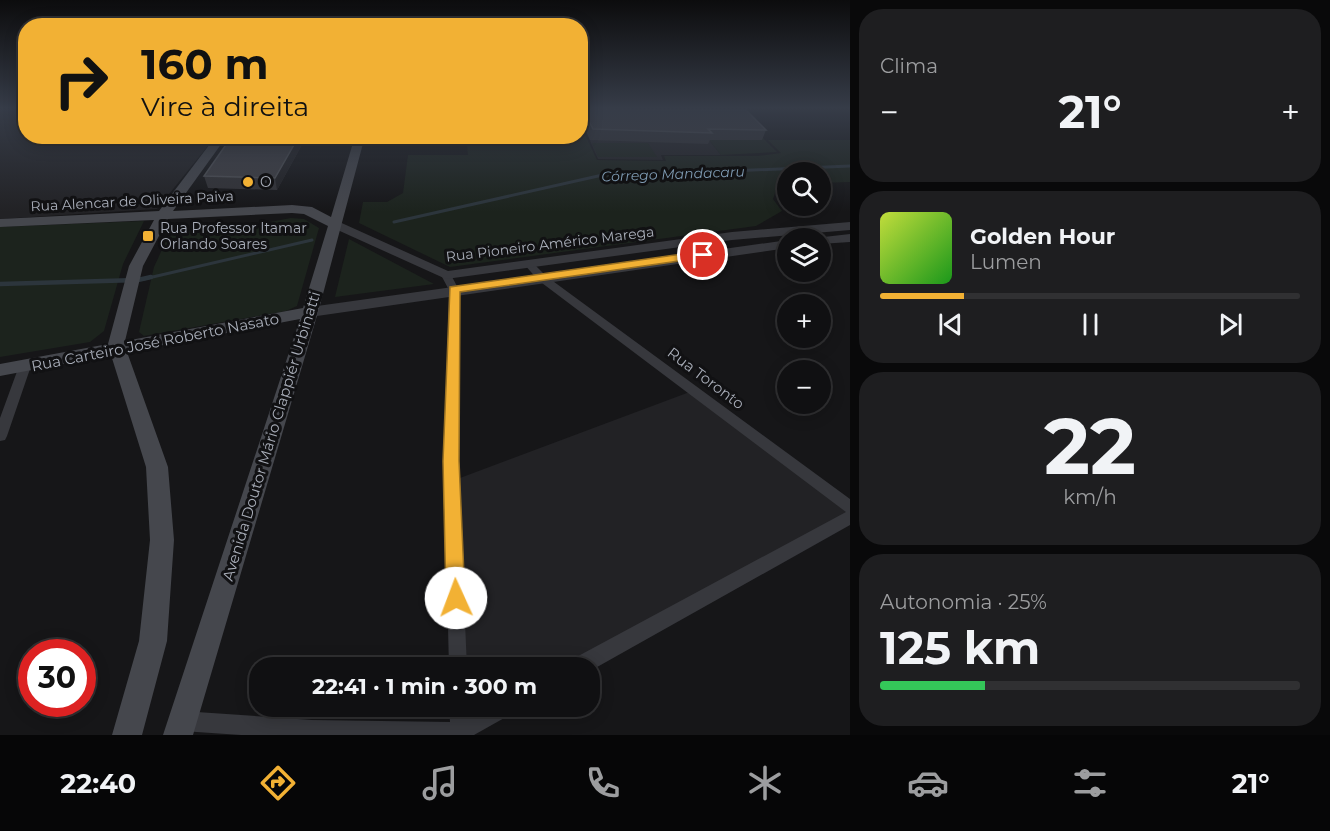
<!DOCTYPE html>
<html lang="pt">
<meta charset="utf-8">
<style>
:root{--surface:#101012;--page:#1e1e20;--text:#f1f3f6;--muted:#9c9d9f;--line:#303032;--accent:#f2b134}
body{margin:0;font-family:Montserrat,sans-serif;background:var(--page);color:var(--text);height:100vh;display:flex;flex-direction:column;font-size:22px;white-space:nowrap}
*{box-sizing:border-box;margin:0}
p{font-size:20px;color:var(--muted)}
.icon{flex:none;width:33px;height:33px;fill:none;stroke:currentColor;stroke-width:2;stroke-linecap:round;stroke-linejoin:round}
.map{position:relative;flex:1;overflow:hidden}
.drawer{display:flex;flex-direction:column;gap:9px;padding:9px;background:#09090a;width:480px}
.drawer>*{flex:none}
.hud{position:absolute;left:18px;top:18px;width:570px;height:126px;border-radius:24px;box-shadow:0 3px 15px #0003,0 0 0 2px var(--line);background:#f2b134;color:#111;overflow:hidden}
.buttons{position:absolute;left:777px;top:162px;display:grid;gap:12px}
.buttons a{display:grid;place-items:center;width:54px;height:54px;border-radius:50%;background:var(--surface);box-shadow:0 3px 15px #0003,0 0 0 2px var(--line);font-size:30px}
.speed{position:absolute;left:18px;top:639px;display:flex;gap:12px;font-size:30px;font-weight:700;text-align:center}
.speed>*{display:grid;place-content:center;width:78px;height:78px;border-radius:50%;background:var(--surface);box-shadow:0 3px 15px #0003,0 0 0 2px var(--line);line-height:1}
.speed .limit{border:9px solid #d22;background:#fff;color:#111}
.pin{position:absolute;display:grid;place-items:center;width:51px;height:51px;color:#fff;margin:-26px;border:3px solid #fff;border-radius:50%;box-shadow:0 2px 6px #0007}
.me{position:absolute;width:66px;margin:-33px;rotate:358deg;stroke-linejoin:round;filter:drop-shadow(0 0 4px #0008)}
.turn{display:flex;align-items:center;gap:21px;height:126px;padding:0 24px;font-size:27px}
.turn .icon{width:78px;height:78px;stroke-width:2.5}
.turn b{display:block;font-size:42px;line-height:51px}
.big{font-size:45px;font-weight:700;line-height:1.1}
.drawer .widget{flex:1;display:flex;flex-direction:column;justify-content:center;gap:9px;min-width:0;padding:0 21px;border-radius:24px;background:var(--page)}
.drawer .dial{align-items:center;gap:0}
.dial b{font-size:78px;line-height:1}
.song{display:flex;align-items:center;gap:18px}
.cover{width:72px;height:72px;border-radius:9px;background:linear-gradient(135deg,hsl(70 70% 55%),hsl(120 70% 35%))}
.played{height:6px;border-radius:3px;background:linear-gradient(90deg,var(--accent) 20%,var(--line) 20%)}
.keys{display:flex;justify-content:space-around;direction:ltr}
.heat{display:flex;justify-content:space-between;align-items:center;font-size:33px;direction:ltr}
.charge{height:9px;border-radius:4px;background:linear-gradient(90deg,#34c759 25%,var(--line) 0)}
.trip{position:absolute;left:249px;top:657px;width:351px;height:60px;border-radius:24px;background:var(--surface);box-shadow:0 3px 15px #0003,0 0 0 2px var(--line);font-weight:700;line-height:60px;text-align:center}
.menu{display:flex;height:96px;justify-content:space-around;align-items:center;background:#060607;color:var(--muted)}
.menu .icon{width:42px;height:42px}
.menu .active{color:var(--accent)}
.menu b{font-size:27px;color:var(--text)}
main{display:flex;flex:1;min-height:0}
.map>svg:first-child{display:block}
</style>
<main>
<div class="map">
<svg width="850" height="735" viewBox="0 0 850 735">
<rect width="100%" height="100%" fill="#161618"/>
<!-- built -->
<path fill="#222225" d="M0 109H25L26 136 215 137 157 209 0 219Z
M580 109H684L721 155H661L663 160 598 159 581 120Z
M695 390 850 507V517L576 667H458L452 481Z"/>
<!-- green -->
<path fill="#1c231d" d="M684 109H734L777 152 721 155Z
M581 126 597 160 666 161 664 156H757L781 153 768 140H850V182L821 183 820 172H788L787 185 776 190 773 199 782 211 756 226 450 267 359 223 363 202H387L403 193 408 155H468L466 137 580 136Z
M592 143H648L657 157H598Z
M291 218 304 219 319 228 297 306 286 311 144 336 139 332 154 267 171 230 217 232Z
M144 221 123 264 104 331 90 342 0 357V227Z
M349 239 434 284 335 297Z"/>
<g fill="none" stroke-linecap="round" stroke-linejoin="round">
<!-- stream-far1 -->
<path stroke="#2c353c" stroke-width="3" d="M394 222 607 174 679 176 707 172 850 166
M144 279 312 240"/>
<!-- stream -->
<path stroke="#2c353c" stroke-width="4.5" d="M0 284 138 280 151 277"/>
<!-- minor -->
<path fill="#37383d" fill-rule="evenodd" d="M529 261 532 262 546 276 850 499V525L590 671V668H567L569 661 846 512 538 280 524 264Z
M446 272 450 273 459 290 458 461 467 668H449L444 461 449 290 441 275Z
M25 362 31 366 7 436 5 440 0 441V418L19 366Z
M449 706H469V716L486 706H516L513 713 474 735H241L182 731 175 728 172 721 175 714 182 711 312 720 450 722Z"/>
<!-- tertiary -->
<path fill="#37383d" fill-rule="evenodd" d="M335 220 448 271 732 232 850 222V230L732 240 446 279 331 227V221Z
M850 234V242L820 244V238H815Z
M788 240V248L310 317 303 312 310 307Z"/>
<!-- secondary -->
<path fill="#45474d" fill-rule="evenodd" d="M216 136H227L173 211 292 205 312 207 331 217 355 136H365L319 309 193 735H163L300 319 127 352 168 467 174 540 167 641 142 735H112L139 641 150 540 146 467 111 355 0 376V364L108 344 129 266 154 220 0 227V219L159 211ZM292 213 304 214 328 226 303 308 125 341 143 266 168 219Z"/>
</g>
<!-- wall -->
<path fill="#323236" d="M580 109H717L766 130 762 140H710L708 144 590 140 580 117Z
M232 136H303L304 141 277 190 208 188 204 176Z"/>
<!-- shaded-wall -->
<path fill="#212124" d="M299 136H303L304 141 277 190 275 178Z"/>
<!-- building -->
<path fill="#3f3f44" stroke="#4f5156" stroke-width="1.5" d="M583 109 746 110 766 130 708 129 712 133 593 129Z
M232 136H299L275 178 204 176Z"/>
<!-- sky -->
<linearGradient id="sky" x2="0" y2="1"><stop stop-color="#0c0c0d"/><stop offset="0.51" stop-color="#363c48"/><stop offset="1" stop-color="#363c48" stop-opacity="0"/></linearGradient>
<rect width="850" height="212" fill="url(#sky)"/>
<!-- route -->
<path fill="#f2b134" stroke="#9d7322" stroke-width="1.5" d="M703 251 707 252V257L460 292 459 461 465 598 462 604 456 607 449 604 446 598 443 461 450 287Z"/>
<!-- markers -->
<g fill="#f2b134" stroke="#111113" stroke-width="2">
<circle cx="248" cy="182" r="6"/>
<rect x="142" y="230" width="12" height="12" rx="3"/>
</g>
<g text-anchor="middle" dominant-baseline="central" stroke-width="6" stroke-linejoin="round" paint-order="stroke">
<!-- far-water labels -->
<g font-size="14" font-style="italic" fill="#7f9bb3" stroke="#111113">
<text transform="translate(673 174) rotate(-2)">Córrego Mandacaru</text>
</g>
<!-- far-poi labels -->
<g font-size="14" fill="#a8adb8" stroke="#111113" text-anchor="start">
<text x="260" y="182">O</text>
<text x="160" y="228">Rua Professor Itamar<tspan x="160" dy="16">Orlando Soares</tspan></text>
</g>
<!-- far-street labels -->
<g font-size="14" fill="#a8adb8" stroke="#111113">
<text transform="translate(132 201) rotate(-3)">Rua Alencar de Oliveira Paiva</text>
<text transform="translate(550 244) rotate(-7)">Rua Pioneiro Américo Marega</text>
</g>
<!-- street labels -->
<g font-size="15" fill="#a8adb8" stroke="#111113">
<text transform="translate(155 342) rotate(-11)">Rua Carteiro José Roberto Nasato</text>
<text transform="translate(706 378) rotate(37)">Rua Toronto</text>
<text transform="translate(271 436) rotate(-73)">Avenida Doutor Mário Clappiér Urbinatti</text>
</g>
</g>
</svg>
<div class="buttons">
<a><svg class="icon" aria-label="search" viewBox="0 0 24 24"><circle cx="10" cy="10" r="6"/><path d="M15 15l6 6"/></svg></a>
<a><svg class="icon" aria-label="layers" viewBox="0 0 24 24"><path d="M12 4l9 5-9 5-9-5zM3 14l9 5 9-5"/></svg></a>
<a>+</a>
<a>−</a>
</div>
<div class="speed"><div class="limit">30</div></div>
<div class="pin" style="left:703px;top:255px;background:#d93025"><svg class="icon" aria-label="arrive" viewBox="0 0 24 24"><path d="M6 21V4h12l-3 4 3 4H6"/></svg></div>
<svg class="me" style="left:456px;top:598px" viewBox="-20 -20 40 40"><circle r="19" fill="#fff"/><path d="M0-13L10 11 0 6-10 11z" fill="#f2b134"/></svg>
<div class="trip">22:41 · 1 min · 300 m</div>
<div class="hud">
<div class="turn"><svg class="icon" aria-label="right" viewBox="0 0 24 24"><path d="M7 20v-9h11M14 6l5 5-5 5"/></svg><div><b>160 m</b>Vire à direita</div></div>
</div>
</div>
<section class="drawer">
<div class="widget"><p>Clima</p>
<div class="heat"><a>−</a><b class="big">21°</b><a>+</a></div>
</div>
<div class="widget">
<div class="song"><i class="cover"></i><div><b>Golden Hour</b><p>Lumen</p></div></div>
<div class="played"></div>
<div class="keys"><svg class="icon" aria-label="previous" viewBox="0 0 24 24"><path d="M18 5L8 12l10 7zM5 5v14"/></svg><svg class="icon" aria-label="pause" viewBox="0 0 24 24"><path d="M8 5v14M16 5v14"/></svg><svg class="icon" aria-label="next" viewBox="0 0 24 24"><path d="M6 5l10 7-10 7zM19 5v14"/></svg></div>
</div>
<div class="widget dial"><b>22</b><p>km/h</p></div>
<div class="widget"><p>Autonomia · 25%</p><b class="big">125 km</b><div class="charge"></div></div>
</section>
</main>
<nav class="menu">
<b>22:40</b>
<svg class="icon active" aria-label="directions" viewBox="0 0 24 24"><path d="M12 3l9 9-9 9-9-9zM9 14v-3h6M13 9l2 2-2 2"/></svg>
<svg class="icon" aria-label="music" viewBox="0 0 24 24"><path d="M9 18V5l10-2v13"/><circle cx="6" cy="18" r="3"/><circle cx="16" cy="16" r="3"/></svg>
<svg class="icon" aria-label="phone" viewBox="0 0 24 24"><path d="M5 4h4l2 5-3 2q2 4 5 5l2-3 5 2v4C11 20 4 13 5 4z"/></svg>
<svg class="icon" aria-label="climate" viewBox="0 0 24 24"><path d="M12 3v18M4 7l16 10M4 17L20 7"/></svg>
<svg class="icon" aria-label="car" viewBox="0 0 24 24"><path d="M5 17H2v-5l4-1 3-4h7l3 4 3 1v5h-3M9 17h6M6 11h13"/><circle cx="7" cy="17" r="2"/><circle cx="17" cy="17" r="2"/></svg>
<svg class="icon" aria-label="filters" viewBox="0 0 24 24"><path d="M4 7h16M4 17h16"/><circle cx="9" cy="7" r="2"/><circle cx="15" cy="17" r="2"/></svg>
<b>21°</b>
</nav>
